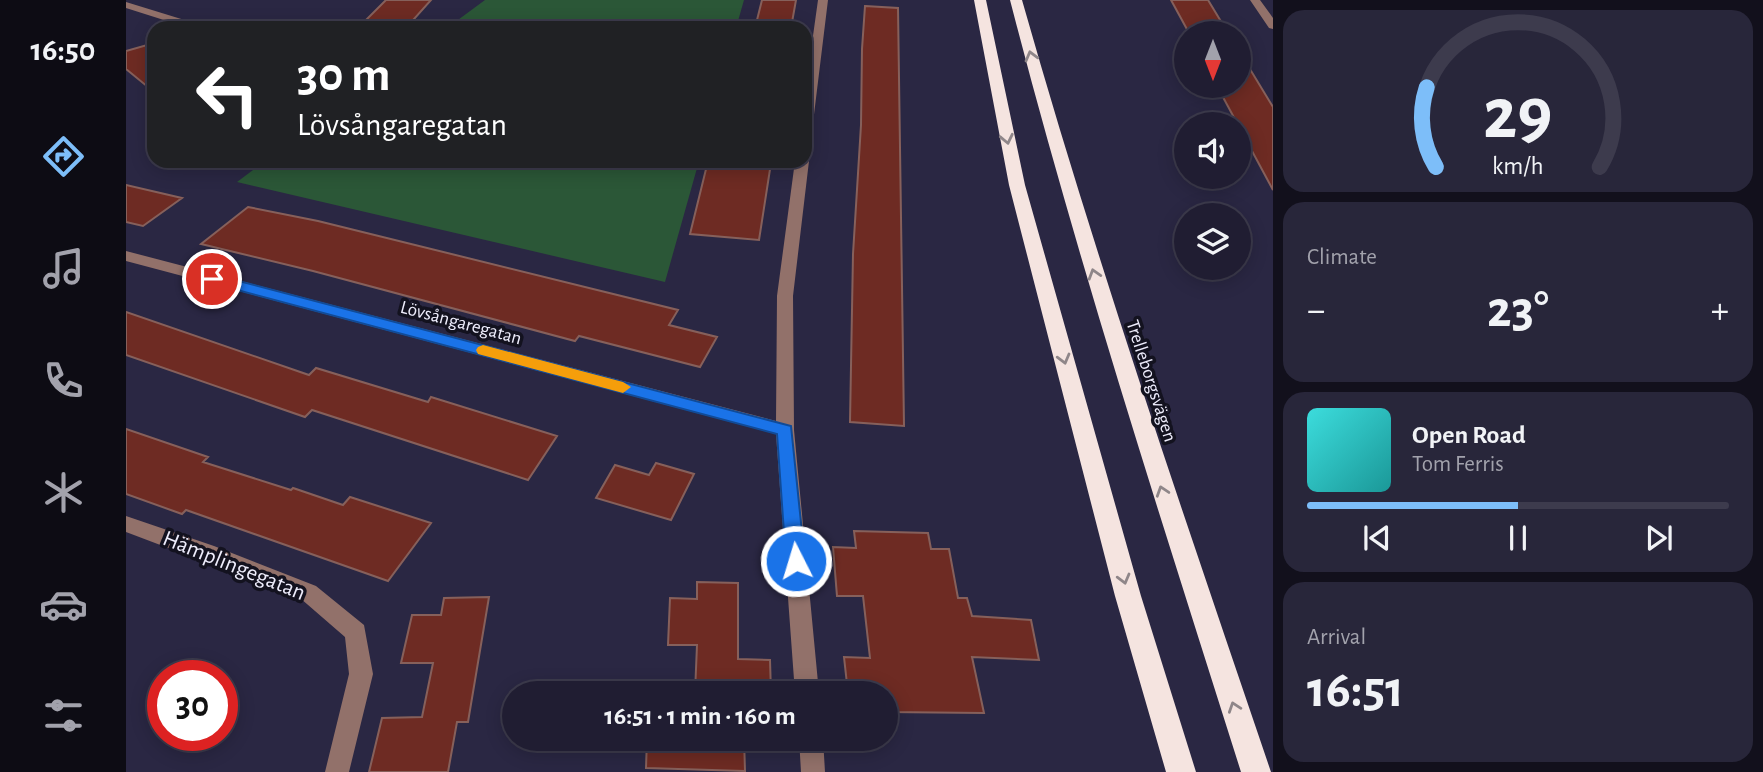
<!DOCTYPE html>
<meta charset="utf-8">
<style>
:root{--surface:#201d32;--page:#28263a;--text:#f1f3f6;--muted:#a2a2ac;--line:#3d3b4d;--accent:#7dbef9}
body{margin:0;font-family:"Alegreya Sans",sans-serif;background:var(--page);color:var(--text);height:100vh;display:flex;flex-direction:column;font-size:26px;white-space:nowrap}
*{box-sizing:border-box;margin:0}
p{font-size:23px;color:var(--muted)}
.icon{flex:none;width:38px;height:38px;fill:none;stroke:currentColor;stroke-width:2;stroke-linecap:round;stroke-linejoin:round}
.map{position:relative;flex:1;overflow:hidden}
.panel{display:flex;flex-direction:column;gap:10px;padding:10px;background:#12101c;width:490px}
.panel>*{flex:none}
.hud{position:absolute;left:21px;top:21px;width:665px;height:147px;border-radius:21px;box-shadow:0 4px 18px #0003,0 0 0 2px var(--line);background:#202124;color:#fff;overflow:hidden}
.needle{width:46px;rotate:180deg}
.buttons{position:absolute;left:1048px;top:21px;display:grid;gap:14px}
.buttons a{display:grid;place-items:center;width:77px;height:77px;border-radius:50%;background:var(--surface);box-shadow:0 4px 18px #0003,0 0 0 2px var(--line);font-size:35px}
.speed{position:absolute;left:21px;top:660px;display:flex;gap:14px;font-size:35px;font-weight:700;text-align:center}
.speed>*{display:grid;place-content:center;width:91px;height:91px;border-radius:50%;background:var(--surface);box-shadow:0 4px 18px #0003,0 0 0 2px var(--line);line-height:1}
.speed .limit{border:10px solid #d22;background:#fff;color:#111}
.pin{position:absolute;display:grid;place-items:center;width:60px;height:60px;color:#fff;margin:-30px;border:4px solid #fff;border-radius:50%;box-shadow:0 2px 7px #0007}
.me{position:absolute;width:77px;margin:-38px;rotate:355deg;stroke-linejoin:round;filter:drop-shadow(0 0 5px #0008)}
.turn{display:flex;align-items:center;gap:24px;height:147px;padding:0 35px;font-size:32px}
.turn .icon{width:91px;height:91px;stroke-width:2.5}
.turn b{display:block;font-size:49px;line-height:60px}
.big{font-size:52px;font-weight:700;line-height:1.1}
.panel .card{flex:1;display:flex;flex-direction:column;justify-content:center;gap:10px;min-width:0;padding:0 24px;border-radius:21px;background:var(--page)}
.panel .dial{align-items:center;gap:0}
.dial svg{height:182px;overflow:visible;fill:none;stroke:var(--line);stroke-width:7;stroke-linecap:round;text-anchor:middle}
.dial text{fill:var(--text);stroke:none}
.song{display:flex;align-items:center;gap:21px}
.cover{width:84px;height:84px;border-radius:10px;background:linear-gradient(135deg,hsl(180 70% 55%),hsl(180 70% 35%))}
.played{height:7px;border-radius:4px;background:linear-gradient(90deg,var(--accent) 50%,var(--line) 50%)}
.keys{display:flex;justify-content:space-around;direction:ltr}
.heat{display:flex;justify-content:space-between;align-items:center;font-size:38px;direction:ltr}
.trip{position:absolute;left:376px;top:681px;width:396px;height:70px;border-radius:35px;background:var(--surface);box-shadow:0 4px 18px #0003,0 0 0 2px var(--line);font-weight:700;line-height:70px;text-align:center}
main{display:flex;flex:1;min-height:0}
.tab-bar{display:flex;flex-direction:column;width:126px;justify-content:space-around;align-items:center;background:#0d0c14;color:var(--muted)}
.tab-bar .icon{width:49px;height:49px}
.tab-bar .active{color:var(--accent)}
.tab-bar b{font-size:32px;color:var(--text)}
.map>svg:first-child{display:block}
</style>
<main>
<nav class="tab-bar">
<b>16:50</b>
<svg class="icon active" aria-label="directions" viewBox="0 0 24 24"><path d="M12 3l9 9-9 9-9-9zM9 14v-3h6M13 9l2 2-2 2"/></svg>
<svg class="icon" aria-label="music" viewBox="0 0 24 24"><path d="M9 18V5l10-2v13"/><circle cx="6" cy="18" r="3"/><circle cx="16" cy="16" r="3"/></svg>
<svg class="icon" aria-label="phone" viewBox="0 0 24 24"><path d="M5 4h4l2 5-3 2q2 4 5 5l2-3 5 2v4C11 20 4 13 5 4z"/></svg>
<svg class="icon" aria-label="climate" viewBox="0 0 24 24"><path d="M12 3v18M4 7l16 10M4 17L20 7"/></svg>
<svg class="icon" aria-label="car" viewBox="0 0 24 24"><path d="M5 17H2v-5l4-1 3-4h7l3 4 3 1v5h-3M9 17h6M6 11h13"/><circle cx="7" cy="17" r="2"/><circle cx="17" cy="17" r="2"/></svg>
<svg class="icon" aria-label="filters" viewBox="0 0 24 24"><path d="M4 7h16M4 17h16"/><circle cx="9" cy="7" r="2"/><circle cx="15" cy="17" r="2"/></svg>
</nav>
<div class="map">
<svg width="1147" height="772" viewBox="0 0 1147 772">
<rect width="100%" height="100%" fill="#2a2743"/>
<!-- green -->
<path fill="#2b5737" d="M359 0H618L610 28H321Z
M139 161H573L539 282 111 182Z"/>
<!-- building -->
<path fill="#6e2b23" stroke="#86605b" stroke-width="2" d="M260 0H305L280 28H232Z
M636 0H670L665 28H629Z
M1045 0H1082L1102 33H1063Z
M739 6 772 8 778 426 724 422 727 254 735 125 736 49Z
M28 43V92L0 69V51Z
M1113 51 1147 107V190L1091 86H1113Z
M582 161 645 163 633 240 564 234Z
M0 185 56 198 17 226 0 222Z
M122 207 192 221 552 310 543 325 591 337 574 367 453 336 449 341 187 271 75 244Z
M0 312 183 375 190 368 302 402 305 397 431 436 402 480 186 410 179 417 0 355Z
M0 429 82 457 77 462 165 490 167 488 217 505 224 497 305 523 262 581 60 510 56 514 0 494Z
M530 463 568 474 545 520 470 498 489 465 523 475Z
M728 531 802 533 805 549H823L832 598H841L846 616 905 620 913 660 846 657 858 713 760 712V693H722L718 657 744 658 737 596H711L707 547 730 548Z
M571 582 612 583V659L644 660 645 693H569L571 645H542L544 598 571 599Z
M363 597 342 722H331L322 772H243L256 718 296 717 307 663H275L286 615H315L318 598Z
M521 738H618L619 771 520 768Z"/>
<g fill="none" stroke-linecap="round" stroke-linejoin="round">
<!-- minor -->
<path fill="#92716a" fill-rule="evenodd" d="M692 0H702L685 139 679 143V93Z
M1124 0H1134L1147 18V29L1143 28Z
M0 2 78 26 79 28H63L0 8Z
M679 158 683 161 667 296 668 430 693 693H669L650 434 0 261V251L650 421 651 296 669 161H679Z
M0 516 88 546 190 586 238 625 247 674 223 772H199L223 674 219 637 174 598 0 532Z
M673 738H697L699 772H675Z"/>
<!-- highway -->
<path fill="#f5e4e0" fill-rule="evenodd" d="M848 0H860L899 185 1015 596 1070 772H1040L989 596 883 185Z
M884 0H896C970 261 1058 516 1145 772H1115C1034 516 951 260 884 0Z"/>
</g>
<!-- one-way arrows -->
<defs><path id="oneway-chevron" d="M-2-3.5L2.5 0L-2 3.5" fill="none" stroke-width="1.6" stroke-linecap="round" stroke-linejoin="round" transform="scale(1.75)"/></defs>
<g stroke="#8f8689">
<use href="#oneway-chevron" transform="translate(905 56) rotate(-105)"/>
<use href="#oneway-chevron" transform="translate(881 139) rotate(78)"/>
<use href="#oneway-chevron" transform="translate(968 274) rotate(-107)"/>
<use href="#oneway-chevron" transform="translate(938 359) rotate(75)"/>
<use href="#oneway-chevron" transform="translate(1036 491) rotate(-108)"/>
<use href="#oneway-chevron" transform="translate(998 579) rotate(75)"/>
<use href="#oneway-chevron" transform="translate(1108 707) rotate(-109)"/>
</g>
<!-- route -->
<path fill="#1a73e8" stroke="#114b97" stroke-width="2" d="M86 274 665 426 679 561 677 567 670 569 663 567 660 561 651 434 81 282V276Z"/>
<!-- slow -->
<path fill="#f59e0b" d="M357 345 497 382 505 387 497 393 352 354 350 350 352 347Z"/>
<g text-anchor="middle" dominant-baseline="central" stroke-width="7" stroke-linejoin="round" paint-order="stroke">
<!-- street labels -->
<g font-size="19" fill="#eeedfc" stroke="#13121f">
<text transform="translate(335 323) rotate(15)">Lövsångaregatan</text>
<text transform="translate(1025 381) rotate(72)">Trelleborgsvägen</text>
</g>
<!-- near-street labels -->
<g font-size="23" fill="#eeedfc" stroke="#13121f">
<text transform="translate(108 566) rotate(22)">Hämplingegatan</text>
</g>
</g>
</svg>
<div class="buttons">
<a><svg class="needle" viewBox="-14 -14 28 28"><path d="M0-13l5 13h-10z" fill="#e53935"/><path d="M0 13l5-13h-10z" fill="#a2a2ac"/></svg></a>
<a><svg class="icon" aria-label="sound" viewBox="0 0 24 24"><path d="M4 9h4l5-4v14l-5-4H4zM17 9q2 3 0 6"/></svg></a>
<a><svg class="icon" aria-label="layers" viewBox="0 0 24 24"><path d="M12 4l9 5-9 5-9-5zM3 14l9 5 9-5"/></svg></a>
</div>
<div class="speed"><div class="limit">30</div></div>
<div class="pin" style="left:86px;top:279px;background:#d93025"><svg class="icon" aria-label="arrive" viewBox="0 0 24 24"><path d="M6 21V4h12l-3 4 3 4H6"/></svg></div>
<svg class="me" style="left:670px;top:561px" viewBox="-20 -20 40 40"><circle r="17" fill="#1a73e8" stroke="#fff" stroke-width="3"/><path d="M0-11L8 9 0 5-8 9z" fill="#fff"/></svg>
<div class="trip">16:51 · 1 min · 160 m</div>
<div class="hud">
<div class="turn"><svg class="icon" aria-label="left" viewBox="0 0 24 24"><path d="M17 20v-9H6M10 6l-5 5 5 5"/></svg><div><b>30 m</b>Lövsångaregatan</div></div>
</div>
</div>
<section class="panel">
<div class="card dial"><svg viewBox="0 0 100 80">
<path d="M14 69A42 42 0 1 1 86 69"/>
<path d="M14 69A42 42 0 0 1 10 34" stroke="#7dbef9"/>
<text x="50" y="56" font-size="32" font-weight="700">29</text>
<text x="50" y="72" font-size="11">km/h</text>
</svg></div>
<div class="card"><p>Climate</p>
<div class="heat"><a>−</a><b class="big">23°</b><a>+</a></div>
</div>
<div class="card">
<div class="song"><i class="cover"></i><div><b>Open Road</b><p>Tom Ferris</p></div></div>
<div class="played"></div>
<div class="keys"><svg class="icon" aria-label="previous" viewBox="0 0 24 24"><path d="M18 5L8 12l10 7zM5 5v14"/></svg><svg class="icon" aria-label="pause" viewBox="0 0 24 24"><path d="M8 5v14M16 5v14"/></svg><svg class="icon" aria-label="next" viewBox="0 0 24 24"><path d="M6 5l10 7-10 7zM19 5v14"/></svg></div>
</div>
<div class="card"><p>Arrival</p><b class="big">16:51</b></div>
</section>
</main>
